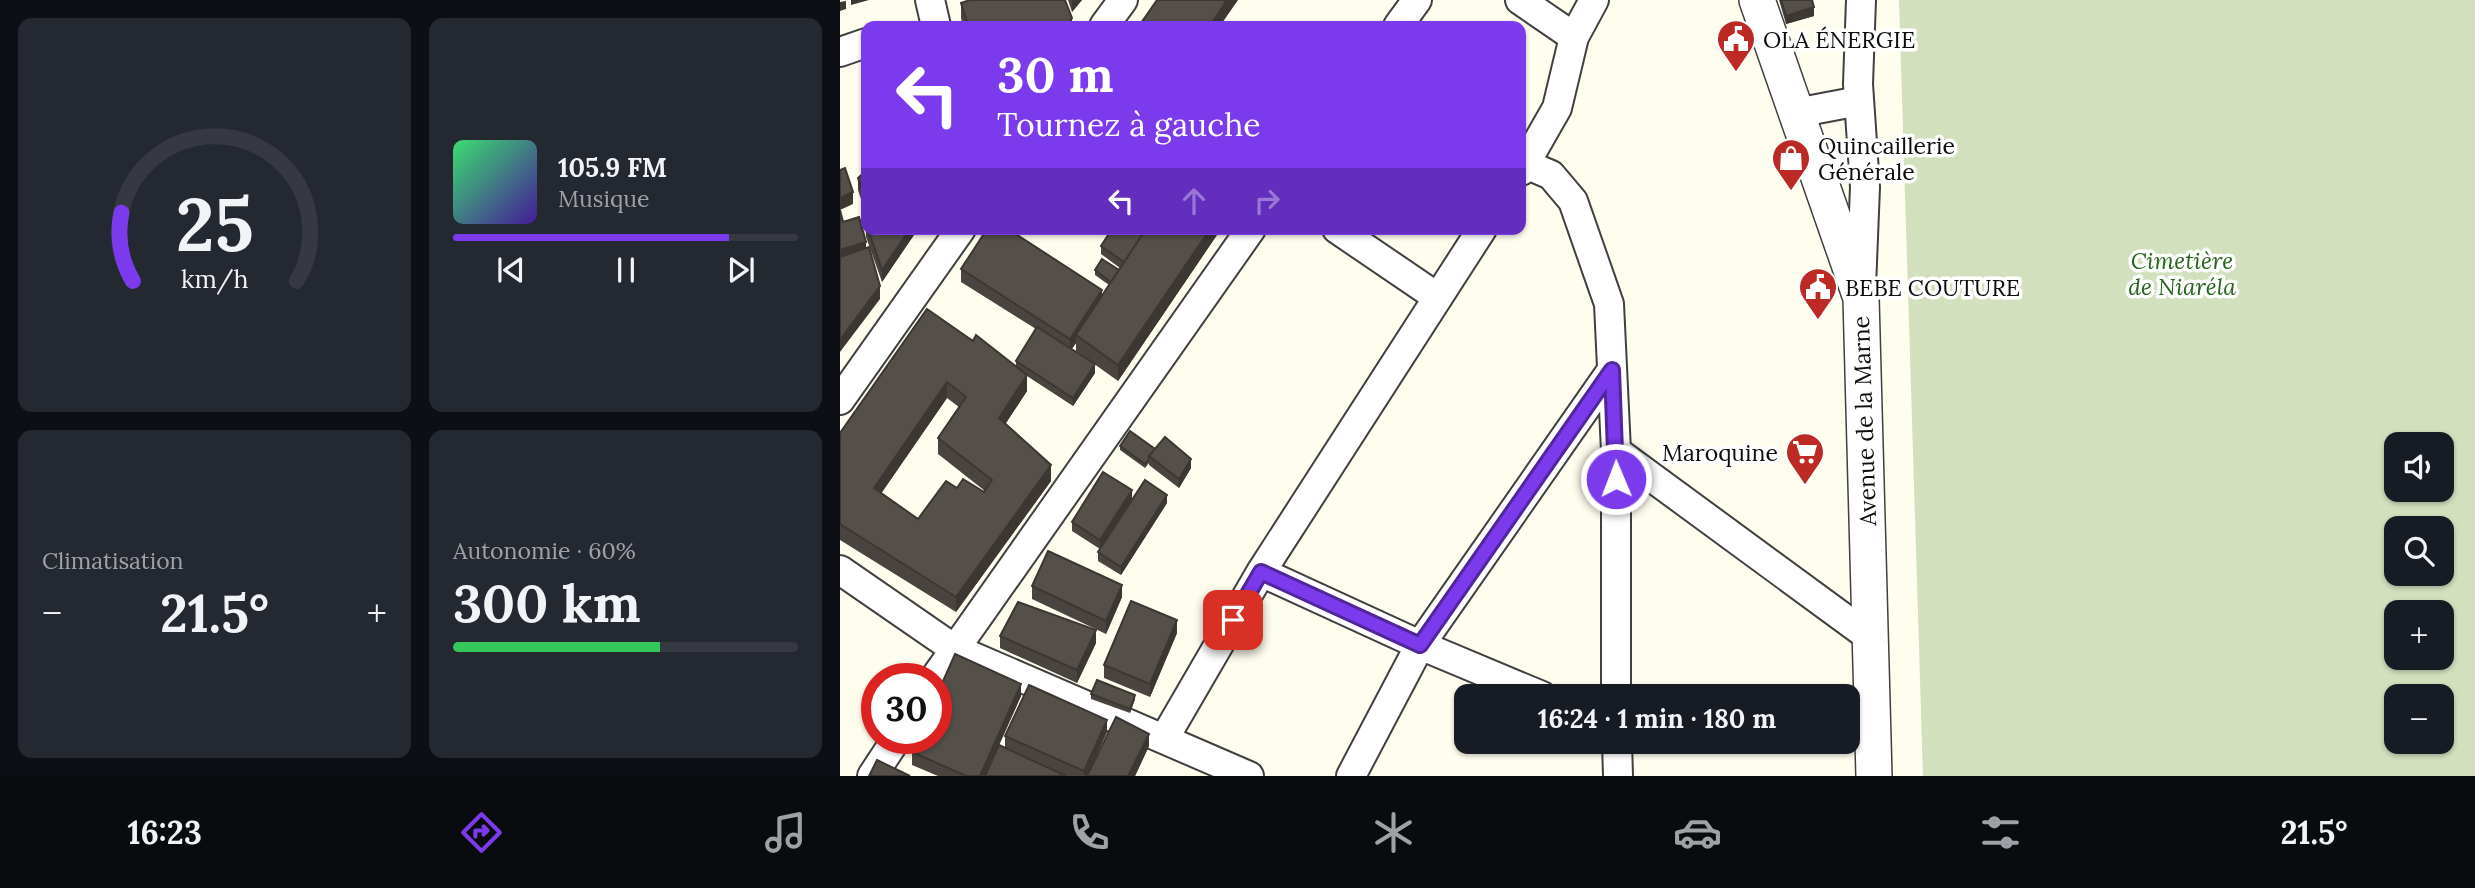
<!DOCTYPE html>
<html lang="fr">
<meta charset="utf-8">
<style>
:root{--surface:#171b24;--page:#242831;--text:#f1f3f6;--muted:#9ea1a6;--line:#363941;--accent:#7c3aed}
body{margin:0;font-family:Lora,serif;background:var(--page);color:var(--text);height:100vh;display:flex;flex-direction:column;font-size:26px;white-space:nowrap}
*{box-sizing:border-box;margin:0}
p{font-size:23px;color:var(--muted)}
.icon{flex:none;width:38px;height:38px;fill:none;stroke:currentColor;stroke-width:2;stroke-linecap:round;stroke-linejoin:round}
.map{position:relative;flex:1;overflow:hidden}
.sheet{display:flex;flex-direction:column;gap:18px;padding:18px;background:#0d0f14;width:840px}
.sheet>*{flex:none}
.hud{position:absolute;left:21px;top:21px;width:665px;height:214px;border-radius:14px;box-shadow:0 2px 5px #0004;background:#7c3aed;color:#fff;overflow:hidden}
.tools{position:absolute;left:1544px;top:432px;display:grid;gap:14px}
.tools a{display:grid;place-items:center;width:70px;height:70px;border-radius:14px;background:var(--surface);box-shadow:0 2px 5px #0004;font-size:35px}
.speed{position:absolute;left:21px;top:663px;display:flex;gap:14px;font-size:35px;font-weight:700;text-align:center}
.speed>*{display:grid;place-content:center;width:91px;height:91px;border-radius:50%;background:var(--surface);box-shadow:0 2px 5px #0004;line-height:1}
.speed .limit{border:10px solid #d22;background:#fff;color:#111}
.pin{position:absolute;display:grid;place-items:center;width:60px;height:60px;color:#fff;margin:-30px;border-radius:14px;box-shadow:0 4px 10px #0006}
.me{position:absolute;width:77px;margin:-38px;rotate:359deg;stroke-linejoin:round;filter:drop-shadow(0 0 5px #0008)}
.turn{display:flex;align-items:center;gap:24px;height:147px;padding:0 21px;font-size:32px}
.turn .icon{width:91px;height:91px;stroke-width:2.5}
.turn b{display:block;font-size:49px;line-height:60px}
.lanes{display:flex;align-items:center;height:66px;padding:0 21px;background:#0003;justify-content:center;gap:35px;direction:ltr}
.lanes .off{opacity:.35}
.big{font-size:52px;font-weight:700;line-height:1.1}
.sheet .tile{flex:1;display:flex;flex-direction:column;justify-content:center;gap:10px;min-width:0;padding:0 24px;border-radius:14px;background:var(--page)}
.sheet .dial{align-items:center;gap:0}
.dial svg{height:182px;overflow:visible;fill:none;stroke:var(--line);stroke-width:7;stroke-linecap:round;text-anchor:middle}
.dial text{fill:var(--text);stroke:none}
.song{display:flex;align-items:center;gap:21px}
.cover{width:84px;height:84px;border-radius:10px;background:linear-gradient(135deg,hsl(140 70% 55%),hsl(260 70% 35%))}
.played{height:7px;border-radius:4px;background:linear-gradient(90deg,var(--accent) 80%,var(--line) 80%)}
.keys{display:flex;justify-content:space-around;direction:ltr}
.heat{display:flex;justify-content:space-between;align-items:center;font-size:38px;direction:ltr}
.charge{height:10px;border-radius:5px;background:linear-gradient(90deg,#34c759 60%,var(--line) 0)}
.sheet .tiles{flex:1;display:grid;gap:18px;grid-template-columns:repeat(2,1fr)}
.trip{position:absolute;left:614px;top:684px;width:406px;height:70px;border-radius:14px;background:var(--surface);box-shadow:0 2px 5px #0004;font-weight:700;line-height:70px;text-align:center}
.tab-bar{display:flex;height:112px;justify-content:space-around;align-items:center;background:#090b0e;color:var(--muted)}
.tab-bar .icon{width:49px;height:49px}
.tab-bar .on{color:var(--accent)}
.tab-bar b{font-size:32px;color:var(--text)}
main{display:flex;flex:1;min-height:0}
.map>svg:first-child{display:block}
</style>
<main>
<section class="sheet">
<div class="tiles">
<div class="tile dial"><svg viewBox="0 0 100 80">
<path d="M14 69A42 42 0 1 1 86 69"/>
<path d="M14 69A42 42 0 0 1 9 39" stroke="#7c3aed"/>
<text x="50" y="56" font-size="32" font-weight="700">25</text>
<text x="50" y="72" font-size="11">km/h</text>
</svg></div>
<div class="tile">
<div class="song"><i class="cover"></i><div><b>105.9 FM</b><p>Musique</p></div></div>
<div class="played"></div>
<div class="keys"><svg class="icon" aria-label="previous" viewBox="0 0 24 24"><path d="M18 5L8 12l10 7zM5 5v14"/></svg><svg class="icon" aria-label="pause" viewBox="0 0 24 24"><path d="M8 5v14M16 5v14"/></svg><svg class="icon" aria-label="next" viewBox="0 0 24 24"><path d="M6 5l10 7-10 7zM19 5v14"/></svg></div>
</div>
<div class="tile"><p>Climatisation</p>
<div class="heat"><a>−</a><b class="big">21.5°</b><a>+</a></div>
</div>
<div class="tile"><p>Autonomie · 60%</p><b class="big">300 km</b><div class="charge"></div></div>
</div>
</section>
<div class="map">
<svg width="1635" height="776" viewBox="0 0 1635 776">
<rect width="100%" height="100%" fill="#fffded"/>
<!-- cemetery -->
<path fill="#d2e0be" fill-rule="evenodd" d="M1059 0H1635V776H1083ZM1556 444H1601V490H1556ZM1556 528H1601V574H1556ZM1556 612H1601V658H1556ZM1556 696H1601V742H1556Z"/>
<g fill="none" stroke-linecap="round" stroke-linejoin="round">
<defs>
<path id="minor" d="M90 0 96 26
M680 0 734 37
M264 26 283 0
M558 26 577 0
M0 52 26 43
M956 113 1019 101
M681 162 711 175 733 201 769 304 776 451V696
M681 171 717 108 734 37 754 0
M497 229 597 297
M1021 287 1025 187 1018 84 1021 0
M0 400 121 229
M776 451 1031 638
M0 570 113 648 409 776
M421 572 580 645 702 696
M94 679 411 229
M324 739 421 572 642 229
M777 742 778 776
M32 776 57 738
M511 776 580 645 772 370"/>
<path id="tertiary" d="M917 0 1021 298 1034 776"/>
</defs>
<!-- minor casing -->
<use href="#minor" stroke="#404040" stroke-width="32"/>
<!-- tertiary casing -->
<use href="#tertiary" stroke="#404040" stroke-width="38"/>
<!-- minor -->
<use href="#minor" stroke="#fff" stroke-width="28"/>
<!-- tertiary -->
<use href="#tertiary" stroke="#fff" stroke-width="35"/>
</g>
<!-- wall -->
<path fill="#49443f" fill-rule="evenodd" d="M228 0H242L232 12Z
M939 0H972L974 16 946 24Z
M121 3 232 26H123L121 18Z
M26 171V214L18 190V178Z
M26 224V229H78L42 282 26 237Z
M272 229H381L278 381 236 351V343L232 349 255 373 233 406 187 376V391L165 424 211 481 116 612 0 540V433L133 341 176 367V361L196 329 121 282V269L262 296 269 285 255 275V270H279L280 268 261 254V246ZM107 398 119 407 98 438V454L145 491 144 492 117 488 78 519 41 493Z
M280 446 315 449 351 468 339 488 309 465V463L305 468 280 450Z
M292 499 260 549 232 531V522Z
M327 503 281 575 258 561V552Z
M192 586 282 597 266 634 192 599Z
M337 633 310 697 264 678V665Z
M160 636 256 643 237 683 160 648Z
M251 694 295 699 290 713 251 699Z
M181 696 149 768 165 748V736L267 732 249 771 309 746 295 776H98L72 765V752Z"/>
<!-- shaded-wall -->
<path fill="#3c3733" d="M11 0H29L11 5Z
M232 0H242L232 12Z
M387 0H398L380 26H370Z
M6 1V9L0 11V2Z
M974 7V16L946 24V16Z
M232 18V26H226Z
M13 192V204L0 210V198Z
M70 229H78L42 282V270Z
M370 229H381L278 381V365Z
M26 242V255L0 263V250Z
M40 286V299L0 352V340Z
M262 290V302L236 335V343L230 351V339Z
M255 364V373L233 406V398Z
M187 375V391L159 434V418Z
M107 382V398L34 504V488Z
M351 459V468L339 488V479Z
M211 465V481L116 612V597Z
M292 490V499L260 549V540Z
M327 495V503L281 575V567Z
M282 585V597L266 634V621Z
M337 620V633L310 697V684Z
M256 630V643L237 683V670Z
M181 684V696L145 776H140Z
M295 695V699L290 713V709Z
M267 720V732L247 776H244V771Z
M309 734V746L295 776H288Z"/>
<!-- building -->
<path fill="#554f49" stroke="#3c3733" stroke-width="2" fill-rule="evenodd" d="M130 0H225L232 18 226 26H128L121 3Z
M317 0H387L370 26H299Z
M941 0H972L974 7 946 16Z
M5 168 13 192 0 198V170Z
M26 171V202L18 178Z
M0 210 3 222 19 217 26 242 0 250Z
M28 229H70L42 270Z
M147 229H168L262 290 230 339 121 269Z
M272 229H306L284 262 261 246Z
M306 229H370L278 365 236 335Z
M29 247 40 286 0 340V257Z
M262 259 279 270 271 282 255 270Z
M87 309 133 341 136 335 187 375 159 418 211 465 116 597 0 524V433ZM107 382 126 397 98 438 152 480 144 492 123 479 117 488 106 481 78 519 34 488Z
M197 327 255 364 233 398 176 361Z
M290 431 315 449 309 456V459L305 464 280 446Z
M325 437 351 459 339 479 309 456Z
M263 472 292 490 260 540 232 522Z
M305 480 327 495 281 567 258 552Z
M208 551 282 585 266 621 192 586Z
M291 601 337 620 310 684 264 665Z
M178 602 256 630 237 670 160 636Z
M115 654 181 684 140 776H126L72 752 78 738H96V697Z
M257 680 295 695 290 709 251 694Z
M189 685 267 720 244 771 165 736Z
M276 717 309 734 288 776H247Z
M159 745 226 776H145Z
M37 760 70 776H29Z"/>
<g fill="none" stroke-linecap="round" stroke-linejoin="round">
<defs>
<path id="route" d="M393 620 421 572 580 645 772 370 776 479"/>
</defs>
<!-- route casing -->
<use href="#route" stroke="#51269a" stroke-width="18"/>
<!-- route -->
<use href="#route" stroke="#7c3aed" stroke-width="12"/>
</g>
<!-- icons -->
<defs>
<symbol id="civic-pin" viewBox="-11 -11 22 30"><path d="M0 17L-7.5 6A9.5 9.5 0 1 1 7.5 6Z" fill="#bd2a25" stroke="#fff"/><path d="M-.6-6.5H3V-4.5H.6V-3L4-1V1h2V6H-6V1h2V-1L-.6-3ZM-1.2 2.5V6h2.4V2.5Z" fill="#fff"/></symbol>
<symbol id="shop-pin" viewBox="-11 -11 22 30"><path d="M0 17L-7.5 6A9.5 9.5 0 1 1 7.5 6Z" fill="#bd2a25" stroke="#fff"/><path d="M-5-2.5h2.3a2.7 3.5 0 0 1 5.4 0H5L5.5 6h-11ZM-1.5-2.5h3a1.5 2.3 0 0 0-3 0Z" fill="#fff"/></symbol>
<symbol id="supermarket-pin" viewBox="-11 -11 22 30"><path d="M0 17L-7.5 6A9.5 9.5 0 1 1 7.5 6Z" fill="#bd2a25" stroke="#fff"/><path d="M-6-5.5h2.5l.6 2H6L4.5 2H-2.5L-4.4-4H-6ZM-1.5 3.2a1.3 1.3 0 1 0 .1 0ZM3 3.2a1.3 1.3 0 1 0 .1 0Z" fill="#fff"/></symbol>
</defs>
<g fill-rule="evenodd">
<use href="#civic-pin" x="874" y="17" width="44" height="60"/>
<use href="#shop-pin" x="929" y="136" width="44" height="60"/>
<use href="#civic-pin" x="956" y="265" width="44" height="60"/>
<use href="#supermarket-pin" x="943" y="430" width="44" height="60"/>
</g>
<g text-anchor="middle" dominant-baseline="central" stroke-width="7" stroke-linejoin="round" paint-order="stroke">
<!-- poi labels -->
<g font-size="23" fill="#0d0d0d" stroke="#fff" text-anchor="start">
<text x="923" y="39">OLA ÉNERGIE</text>
<text x="978" y="145">Quincaillerie<tspan x="978" dy="26">Générale</tspan></text>
<text x="1005" y="287">BEBE COUTURE</text>
<text x="938" y="452" text-anchor="end">Maroquine</text>
</g>
<!-- park labels -->
<g font-size="23" font-style="italic" fill="#26641d" stroke="#fff">
<text x="1342" y="260">Cimetière<tspan x="1342" dy="26">de Niaréla</tspan></text>
</g>
<!-- street labels -->
<g font-size="23" fill="#0d0d0d" stroke="#fff">
<text transform="translate(1024 421) rotate(-92)">Avenue de la Marne</text>
</g>
</g>
</svg>
<div class="tools">
<a><svg class="icon" aria-label="sound" viewBox="0 0 24 24"><path d="M4 9h4l5-4v14l-5-4H4zM17 9q2 3 0 6"/></svg></a>
<a><svg class="icon" aria-label="search" viewBox="0 0 24 24"><circle cx="10" cy="10" r="6"/><path d="M15 15l6 6"/></svg></a>
<a>+</a>
<a>−</a>
</div>
<div class="speed"><div class="limit">30</div></div>
<div class="pin" style="left:393px;top:620px;background:#d93025"><svg class="icon" aria-label="arrive" viewBox="0 0 24 24"><path d="M6 21V4h12l-3 4 3 4H6"/></svg></div>
<svg class="me" style="left:776px;top:479px" viewBox="-20 -20 40 40"><circle r="17" fill="#7c3aed" stroke="#fff" stroke-width="3"/><path d="M0-11L8 9 0 5-8 9z" fill="#fff"/></svg>
<div class="trip">16:24 · 1 min · 180 m</div>
<div class="hud">
<div class="turn"><svg class="icon" aria-label="left" viewBox="0 0 24 24"><path d="M17 20v-9H6M10 6l-5 5 5 5"/></svg><div><b>30 m</b>Tournez à gauche</div></div>
<div class="lanes"><svg class="icon" aria-label="left" viewBox="0 0 24 24"><path d="M17 20v-9H6M10 6l-5 5 5 5"/></svg><svg class="icon off" aria-label="ahead" viewBox="0 0 24 24"><path d="M12 20V5M6 11l6-6 6 6"/></svg><svg class="icon off" aria-label="right" viewBox="0 0 24 24"><path d="M7 20v-9h11M14 6l5 5-5 5"/></svg></div>
</div>
</div>
</main>
<nav class="tab-bar">
<b>16:23</b>
<svg class="icon on" aria-label="directions" viewBox="0 0 24 24"><path d="M12 3l9 9-9 9-9-9zM9 14v-3h6M13 9l2 2-2 2"/></svg>
<svg class="icon" aria-label="music" viewBox="0 0 24 24"><path d="M9 18V5l10-2v13"/><circle cx="6" cy="18" r="3"/><circle cx="16" cy="16" r="3"/></svg>
<svg class="icon" aria-label="phone" viewBox="0 0 24 24"><path d="M5 4h4l2 5-3 2q2 4 5 5l2-3 5 2v4C11 20 4 13 5 4z"/></svg>
<svg class="icon" aria-label="climate" viewBox="0 0 24 24"><path d="M12 3v18M4 7l16 10M4 17L20 7"/></svg>
<svg class="icon" aria-label="car" viewBox="0 0 24 24"><path d="M5 17H2v-5l4-1 3-4h7l3 4 3 1v5h-3M9 17h6M6 11h13"/><circle cx="7" cy="17" r="2"/><circle cx="17" cy="17" r="2"/></svg>
<svg class="icon" aria-label="filters" viewBox="0 0 24 24"><path d="M4 7h16M4 17h16"/><circle cx="9" cy="7" r="2"/><circle cx="15" cy="17" r="2"/></svg>
<b>21.5°</b>
</nav>
